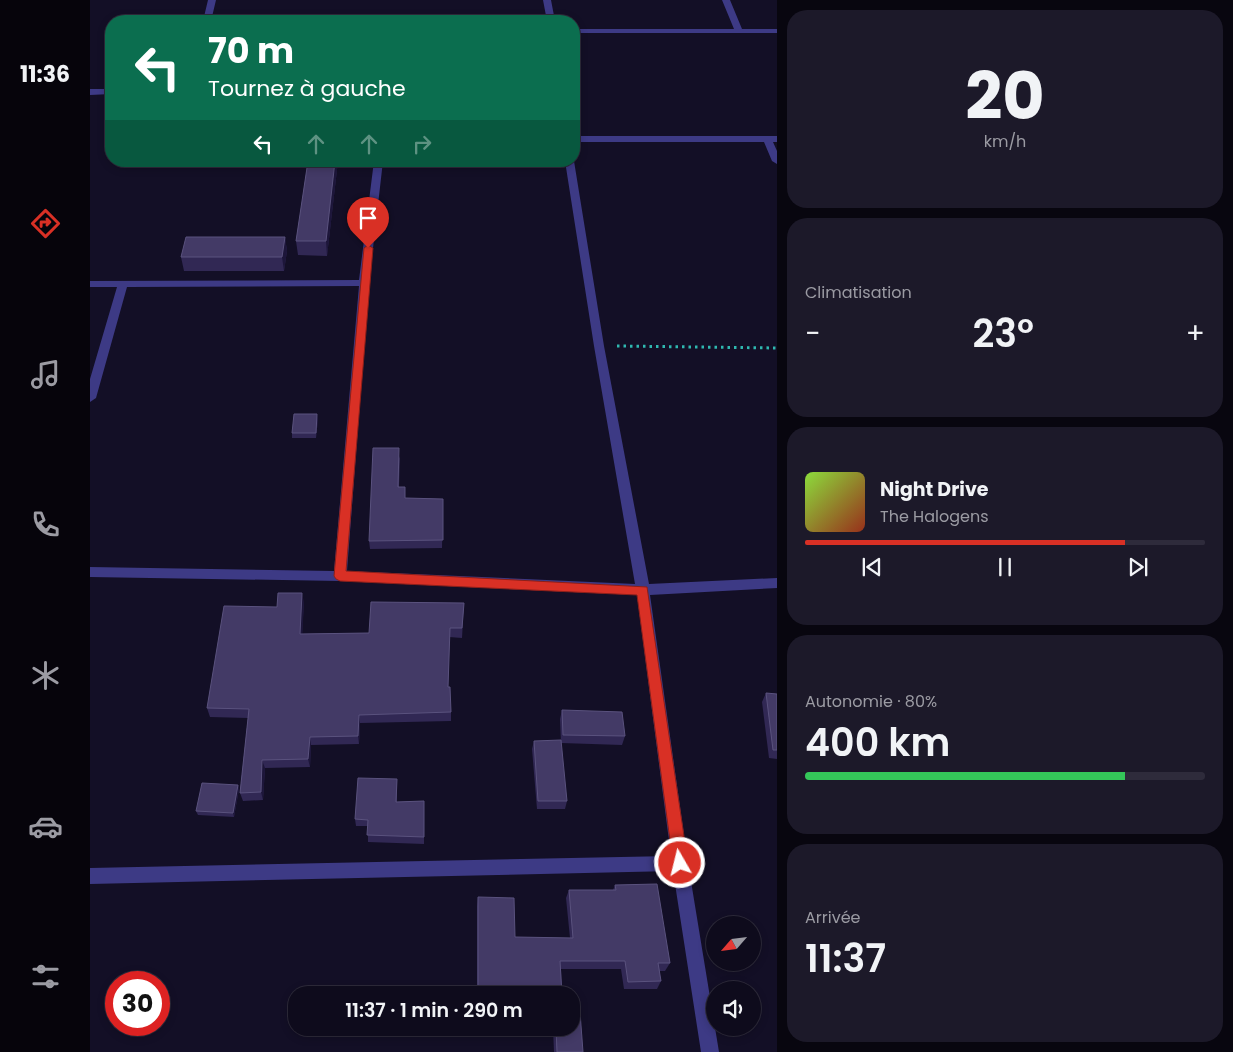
<!DOCTYPE html>
<html lang="fr">
<meta charset="utf-8">
<style>
:root{--surface:#0e0b1c;--page:#1c1929;--text:#f1f3f6;--muted:#9b9ba3;--line:#2e2b3b;--accent:#d93025}
body{margin:0;font-family:Poppins,sans-serif;background:var(--page);color:var(--text);height:100vh;display:flex;flex-direction:column;font-size:19px;white-space:nowrap}
*{box-sizing:border-box;margin:0}
p{font-size:16px;color:var(--muted)}
.icon{flex:none;width:28px;height:28px;fill:none;stroke:currentColor;stroke-width:2;stroke-linecap:round;stroke-linejoin:round}
.map{position:relative;flex:1;overflow:hidden}
.panel{display:flex;flex-direction:column;gap:10px;padding:10px;background:#08060f;width:456px}
.panel>*{flex:none}
.top-card{position:absolute;left:15px;top:15px;width:475px;height:152px;border-radius:20px;box-shadow:0 2px 8px #0003,0 0 0 1px var(--line);background:#0b6e4f;color:#fff;overflow:hidden}
.needle{width:32px;rotate:242deg}
.buttons{position:absolute;left:616px;top:916px;display:grid;gap:10px}
.buttons a{display:grid;place-items:center;width:55px;height:55px;border-radius:50%;background:var(--surface);box-shadow:0 2px 8px #0003,0 0 0 1px var(--line);font-size:25px}
.speed{position:absolute;left:15px;top:971px;display:flex;gap:10px;font-size:25px;font-weight:700;text-align:center}
.speed>*{display:grid;place-content:center;width:65px;height:65px;border-radius:50%;background:var(--surface);box-shadow:0 2px 8px #0003,0 0 0 1px var(--line);line-height:1}
.speed .limit{border:8px solid #d22;background:#fff;color:#111}
.pin{position:absolute;display:grid;place-items:center;width:42px;height:42px;color:#fff;margin:-51px -21px;border-radius:50% 50% 50% 0;rotate:-45deg;box-shadow:0 0 5px #0007}
.pin .icon{rotate:45deg}
.me{position:absolute;width:55px;margin:-28px;rotate:352deg;stroke-linejoin:round;filter:drop-shadow(0 0 4px #0008)}
.turn{display:flex;align-items:center;gap:18px;height:105px;padding:0 20px;font-size:22px}
.turn .icon{width:65px;height:65px;stroke-width:2.5}
.turn b{display:block;font-size:35px;line-height:42px}
.lanes{display:flex;align-items:center;height:48px;padding:0 20px;background:#0003;justify-content:center;gap:25px;direction:ltr}
.lanes .off{opacity:.35}
.big{font-size:38px;font-weight:600;line-height:1.1}
.panel .tile{flex:1;display:flex;flex-direction:column;justify-content:center;gap:8px;min-width:0;padding:0 18px;border-radius:20px;background:var(--page)}
.panel .dial{align-items:center;gap:0}
.dial b{font-size:65px;line-height:1}
.song{display:flex;align-items:center;gap:15px}
.cover{width:60px;height:60px;border-radius:8px;background:linear-gradient(135deg,hsl(90 70% 55%),hsl(10 70% 35%))}
.played{height:5px;border-radius:2px;background:linear-gradient(90deg,var(--accent) 80%,var(--line) 80%)}
.keys{display:flex;justify-content:space-around;direction:ltr}
.heat{display:flex;justify-content:space-between;align-items:center;font-size:28px;direction:ltr}
.charge{height:8px;border-radius:4px;background:linear-gradient(90deg,#34c759 80%,var(--line) 0)}
.trip{position:absolute;left:198px;top:986px;width:292px;height:50px;border-radius:20px;background:var(--surface);box-shadow:0 2px 8px #0003,0 0 0 1px var(--line);font-weight:600;line-height:50px;text-align:center}
main{display:flex;flex:1;min-height:0}
.dock{display:flex;flex-direction:column;width:90px;justify-content:space-around;align-items:center;background:#06040b;color:var(--muted)}
.dock .icon{width:35px;height:35px}
.dock .current{color:var(--accent)}
.dock b{font-size:22px;color:var(--text)}
.map>svg:first-child{display:block}
</style>
<main>
<nav class="dock">
<b>11:36</b>
<svg class="icon current" aria-label="directions" viewBox="0 0 24 24"><path d="M12 3l9 9-9 9-9-9zM9 14v-3h6M13 9l2 2-2 2"/></svg>
<svg class="icon" aria-label="music" viewBox="0 0 24 24"><path d="M9 18V5l10-2v13"/><circle cx="6" cy="18" r="3"/><circle cx="16" cy="16" r="3"/></svg>
<svg class="icon" aria-label="phone" viewBox="0 0 24 24"><path d="M5 4h4l2 5-3 2q2 4 5 5l2-3 5 2v4C11 20 4 13 5 4z"/></svg>
<svg class="icon" aria-label="climate" viewBox="0 0 24 24"><path d="M12 3v18M4 7l16 10M4 17L20 7"/></svg>
<svg class="icon" aria-label="car" viewBox="0 0 24 24"><path d="M5 17H2v-5l4-1 3-4h7l3 4 3 1v5h-3M9 17h6M6 11h13"/><circle cx="7" cy="17" r="2"/><circle cx="17" cy="17" r="2"/></svg>
<svg class="icon" aria-label="filters" viewBox="0 0 24 24"><path d="M4 7h16M4 17h16"/><circle cx="9" cy="7" r="2"/><circle cx="15" cy="17" r="2"/></svg>
</nav>
<div class="map">
<svg width="687" height="1052" viewBox="0 0 687 1052">
<rect width="100%" height="100%" fill="#130f26"/>
<g fill="none" stroke-linecap="round" stroke-linejoin="round">
<!-- path -->
<path stroke="#2fb8b0" stroke-width="3" stroke-dasharray="2.5 4" stroke-linecap="butt" d="M527 346 687 348"/>
<!-- minor -->
<path fill="#3d3a85" fill-rule="evenodd" d="M118 0H126L121 21H113Z
M453 0H461L465 21H457Z
M632 0H640L652 29H687V33H484V29H644Z
M0 89H21V94L0 95Z
M484 136H687V142H683L687 151V164L682 161 674 142H484Z
M284 161H293L279 283 257 571 545 584 504 346 475 161H484L514 346 559 584 687 578V588L560 595 598 863 629 1052H611L583 871 0 884V868L581 856 547 595 250 581 0 577V567L244 571 269 286 37 287 6 398 0 402V379L27 287H0V281L269 280Z"/>
</g>
<!-- wall -->
<path fill="#312854" d="M218 161H248L237 256 208 255 206 241Z
M195 237 197 251 194 271H94L91 257Z
M228 419 226 438H202V433Z
M310 456 309 487 315 498 353 499 352 548 280 549 279 541Z
M214 602 212 634 279 633 374 603 372 638 359 637 358 687 361 712V721L270 723 269 744 221 745 220 767 175 768 173 800 153 801 150 793 158 718 120 717 117 708 187 607Z
M676 693 687 694V759L679 758 672 702Z
M472 710 535 736 532 745 471 743 470 719Z
M444 741 477 801 475 809H447L442 749Z
M307 779V802L334 801V844L278 842V826H266L265 819Z
M148 785 149 789 144 817 108 815 106 811Z
M525 885 580 963 575 971H569L571 981 567 989H534L531 969H471L472 995H387V906L388 897 425 937 480 938 476 898 479 890H523Z
M463 1028H481L493 1052H464Z"/>
<!-- shaded-wall -->
<path fill="#1d163a" d="M245 161H248L237 256 236 241Z
M195 237 197 251 194 271 192 257Z
M227 414 228 419 226 438V433Z
M212 593 214 602 212 643 210 634Z
M269 715 270 723 269 744 268 736Z
M220 737 221 745 220 767 218 759Z
M172 760 175 768 173 800 171 792Z
M148 785 149 789 144 817 143 813Z"/>
<!-- building -->
<path fill="#433a66" stroke="#5a527e" d="M218 161H245L236 241H206Z
M96 237H195L192 257H91Z
M204 414H227L226 433H202Z
M283 448H309L308 487H315V498L353 499V540L279 541Z
M188 593H212L210 634 279 633 281 602 374 603 372 628H360L358 687H360L361 712 269 715 268 736 220 737 218 759 172 760 171 792 150 793 159 709 117 708 134 606 187 607Z
M676 693 687 694V750H683Z
M472 710 532 712 535 736 473 735Z
M471 740 477 801H448L444 741Z
M268 778 307 779 306 802 334 801V837L277 835 278 820 265 819Z
M112 783 148 785 143 813 106 811Z
M567 884 580 963H568L571 981 538 982 535 961H470L472 995H388V897L424 898 425 937 483 938 479 890H526L525 885Z
M481 1012H490L493 1052H467L466 1028H481Z"/>
<!-- route -->
<path fill="#d93025" stroke="#8d1f18" d="M278 245 283 248 256 571 557 587 598 863 595 868 590 870 585 868 583 863 547 595 250 581 246 579 244 576 274 248Z"/>
</svg>
<div class="buttons">
<a><svg class="needle" viewBox="-14 -14 28 28"><path d="M0-13l5 13h-10z" fill="#e53935"/><path d="M0 13l5-13h-10z" fill="#9b9ba3"/></svg></a>
<a><svg class="icon" aria-label="sound" viewBox="0 0 24 24"><path d="M4 9h4l5-4v14l-5-4H4zM17 9q2 3 0 6"/></svg></a>
</div>
<div class="speed"><div class="limit">30</div></div>
<div class="pin" style="left:278px;top:248px;background:#d93025"><svg class="icon" aria-label="arrive" viewBox="0 0 24 24"><path d="M6 21V4h12l-3 4 3 4H6"/></svg></div>
<svg class="me" style="left:590px;top:863px" viewBox="-20 -20 40 40"><circle r="17" fill="#d93025" stroke="#fff" stroke-width="3"/><path d="M0-11L8 9 0 5-8 9z" fill="#fff"/></svg>
<div class="trip">11:37 · 1 min · 290 m</div>
<div class="top-card">
<div class="turn"><svg class="icon" aria-label="left" viewBox="0 0 24 24"><path d="M17 20v-9H6M10 6l-5 5 5 5"/></svg><div><b>70 m</b>Tournez à gauche</div></div>
<div class="lanes"><svg class="icon" aria-label="left" viewBox="0 0 24 24"><path d="M17 20v-9H6M10 6l-5 5 5 5"/></svg><svg class="icon off" aria-label="ahead" viewBox="0 0 24 24"><path d="M12 20V5M6 11l6-6 6 6"/></svg><svg class="icon off" aria-label="ahead" viewBox="0 0 24 24"><path d="M12 20V5M6 11l6-6 6 6"/></svg><svg class="icon off" aria-label="right" viewBox="0 0 24 24"><path d="M7 20v-9h11M14 6l5 5-5 5"/></svg></div>
</div>
</div>
<section class="panel">
<div class="tile dial"><b>20</b><p>km/h</p></div>
<div class="tile"><p>Climatisation</p>
<div class="heat"><a>−</a><b class="big">23°</b><a>+</a></div>
</div>
<div class="tile">
<div class="song"><i class="cover"></i><div><b>Night Drive</b><p>The Halogens</p></div></div>
<div class="played"></div>
<div class="keys"><svg class="icon" aria-label="previous" viewBox="0 0 24 24"><path d="M18 5L8 12l10 7zM5 5v14"/></svg><svg class="icon" aria-label="pause" viewBox="0 0 24 24"><path d="M8 5v14M16 5v14"/></svg><svg class="icon" aria-label="next" viewBox="0 0 24 24"><path d="M6 5l10 7-10 7zM19 5v14"/></svg></div>
</div>
<div class="tile"><p>Autonomie · 80%</p><b class="big">400 km</b><div class="charge"></div></div>
<div class="tile"><p>Arrivée</p><b class="big">11:37</b></div>
</section>
</main>
